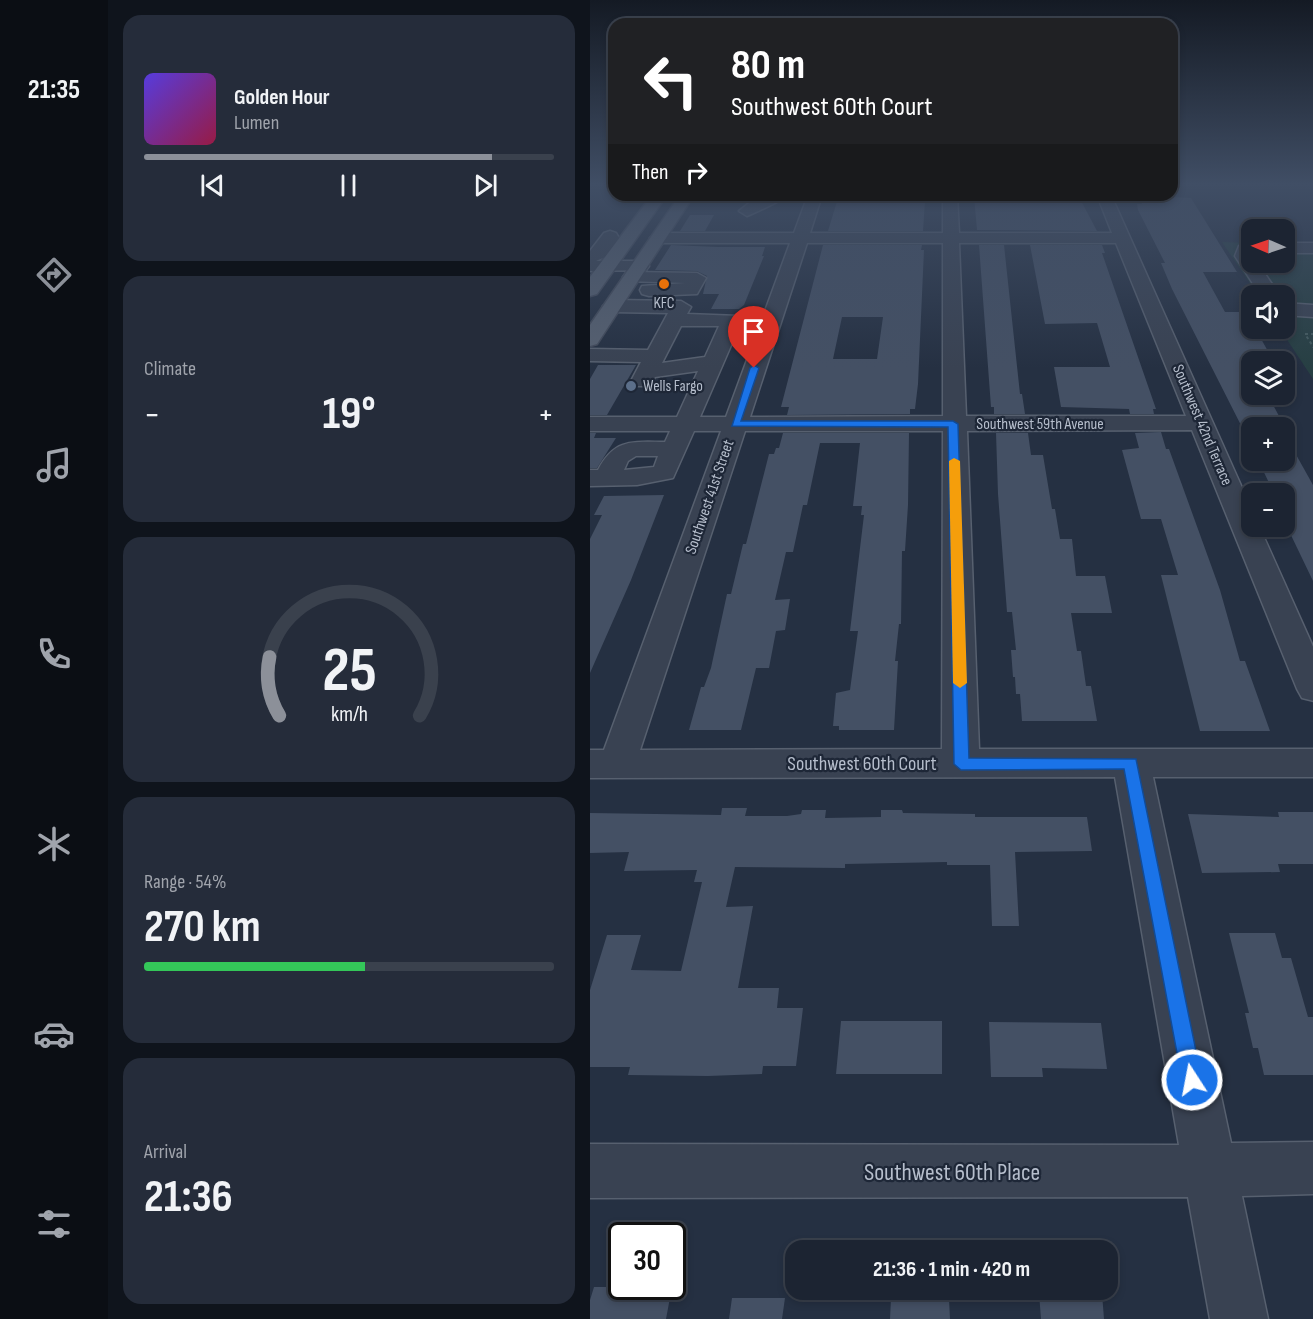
<!DOCTYPE html>
<meta charset="utf-8">
<style>
:root{--surface:#1c2432;--page:#252c3a;--text:#f1f3f6;--muted:#a0a4ac;--line:#3a414d;--accent:#8c9099}
body{margin:0;font-family:"Sofia Sans Condensed",sans-serif;background:var(--page);color:var(--text);height:100vh;display:flex;flex-direction:column;font-size:22px;white-space:nowrap}
*{box-sizing:border-box;margin:0}
p{font-size:20px;color:var(--muted)}
.icon{flex:none;width:33px;height:33px;fill:none;stroke:currentColor;stroke-width:2;stroke-linecap:round;stroke-linejoin:round}
.map{position:relative;flex:1;overflow:hidden}
.sheet{display:flex;flex-direction:column;gap:15px;padding:15px;background:#0f141c;width:482px}
.sheet>*{flex:none}
.top-card{position:absolute;left:18px;top:18px;width:570px;height:183px;border-radius:18px;box-shadow:0 3px 9px #0003,0 0 0 2px var(--line);background:#202124;color:#fff;overflow:hidden}
.needle{width:39px;rotate:272deg}
.tools{position:absolute;left:651px;top:219px;display:grid;gap:12px}
.tools a{display:grid;place-items:center;width:54px;height:54px;border-radius:12px;background:var(--surface);box-shadow:0 3px 9px #0003,0 0 0 2px var(--line);font-size:30px}
.speed{position:absolute;left:18px;top:1222px;display:flex;gap:12px;font-size:30px;font-weight:700;text-align:center}
.speed>*{display:grid;place-content:center;width:78px;height:78px;border-radius:50%;background:var(--surface);box-shadow:0 3px 9px #0003,0 0 0 2px var(--line);line-height:1}
.speed .limit{border:3px solid #111;border-radius:9px;background:#fff;color:#111}
.pin{position:absolute;display:grid;place-items:center;width:51px;height:51px;color:#fff;margin:-62px -26px;border-radius:50% 50% 50% 0;rotate:-45deg;box-shadow:0 0 6px #0007}
.pin .icon{rotate:45deg}
.me{position:absolute;width:66px;margin:-33px;rotate:349deg;stroke-linejoin:round;filter:drop-shadow(0 0 4px #0008)}
.turn{display:flex;align-items:center;gap:21px;height:126px;padding:0 24px;font-size:27px}
.turn .icon{width:78px;height:78px;stroke-width:2.5}
.turn b{display:block;font-size:42px;line-height:51px}
.then{display:flex;align-items:center;height:57px;padding:0 24px;background:#0003;gap:12px;font-size:22px}
.big{font-size:45px;font-weight:700;line-height:1.1}
.sheet .widget{flex:1;display:flex;flex-direction:column;justify-content:center;gap:9px;min-width:0;padding:0 21px;border-radius:18px;background:var(--page)}
.sheet .dial{align-items:center;gap:0}
.dial svg{height:156px;overflow:visible;fill:none;stroke:var(--line);stroke-width:7;stroke-linecap:round;text-anchor:middle}
.dial text{fill:var(--text);stroke:none}
.song{display:flex;align-items:center;gap:18px}
.cover{width:72px;height:72px;border-radius:9px;background:linear-gradient(135deg,hsl(250 70% 55%),hsl(340 70% 35%))}
.played{height:6px;border-radius:3px;background:linear-gradient(90deg,var(--accent) 85%,var(--line) 85%)}
.keys{display:flex;justify-content:space-around;direction:ltr}
.heat{display:flex;justify-content:space-between;align-items:center;font-size:33px;direction:ltr}
.charge{height:9px;border-radius:4px;background:linear-gradient(90deg,#34c759 54%,var(--line) 0)}
.trip{position:absolute;left:195px;top:1240px;width:333px;height:60px;border-radius:18px;background:var(--surface);box-shadow:0 3px 9px #0003,0 0 0 2px var(--line);font-weight:700;line-height:60px;text-align:center}
main{display:flex;flex:1;min-height:0}
.tab-bar{display:flex;flex-direction:column;width:108px;justify-content:space-around;align-items:center;background:#0b0e14;color:var(--muted)}
.tab-bar .icon{width:42px;height:42px}
.tab-bar .on{color:var(--accent)}
.tab-bar b{font-size:27px;color:var(--text)}
.map>svg:first-child{display:block}
</style>
<main>
<nav class="tab-bar">
<b>21:35</b>
<svg class="icon on" aria-label="directions" viewBox="0 0 24 24"><path d="M12 3l9 9-9 9-9-9zM9 14v-3h6M13 9l2 2-2 2"/></svg>
<svg class="icon" aria-label="music" viewBox="0 0 24 24"><path d="M9 18V5l10-2v13"/><circle cx="6" cy="18" r="3"/><circle cx="16" cy="16" r="3"/></svg>
<svg class="icon" aria-label="phone" viewBox="0 0 24 24"><path d="M5 4h4l2 5-3 2q2 4 5 5l2-3 5 2v4C11 20 4 13 5 4z"/></svg>
<svg class="icon" aria-label="climate" viewBox="0 0 24 24"><path d="M12 3v18M4 7l16 10M4 17L20 7"/></svg>
<svg class="icon" aria-label="car" viewBox="0 0 24 24"><path d="M5 17H2v-5l4-1 3-4h7l3 4 3 1v5h-3M9 17h6M6 11h13"/><circle cx="7" cy="17" r="2"/><circle cx="17" cy="17" r="2"/></svg>
<svg class="icon" aria-label="filters" viewBox="0 0 24 24"><path d="M4 7h16M4 17h16"/><circle cx="9" cy="7" r="2"/><circle cx="15" cy="17" r="2"/></svg>
</nav>
<section class="sheet">
<div class="widget">
<div class="song"><i class="cover"></i><div><b>Golden Hour</b><p>Lumen</p></div></div>
<div class="played"></div>
<div class="keys"><svg class="icon" aria-label="previous" viewBox="0 0 24 24"><path d="M18 5L8 12l10 7zM5 5v14"/></svg><svg class="icon" aria-label="pause" viewBox="0 0 24 24"><path d="M8 5v14M16 5v14"/></svg><svg class="icon" aria-label="next" viewBox="0 0 24 24"><path d="M6 5l10 7-10 7zM19 5v14"/></svg></div>
</div>
<div class="widget"><p>Climate</p>
<div class="heat"><a>−</a><b class="big">19°</b><a>+</a></div>
</div>
<div class="widget dial"><svg viewBox="0 0 100 80">
<path d="M14 69A42 42 0 1 1 86 69"/>
<path d="M14 69A42 42 0 0 1 9 39" stroke="#8c9099"/>
<text x="50" y="56" font-size="32" font-weight="700">25</text>
<text x="50" y="72" font-size="11">km/h</text>
</svg></div>
<div class="widget"><p>Range · 54%</p><b class="big">270 km</b><div class="charge"></div></div>
<div class="widget"><p>Arrival</p><b class="big">21:36</b></div>
</section>
<div class="map">
<svg width="724" height="1319" viewBox="0 0 724 1319">
<rect width="100%" height="100%" fill="#253042"/>
<!-- green -->
<path fill="#273f43" d="M632 242 661 243 662 262H694L695 243H723V379L690 329 694 328V296L668 295Z"/>
<!-- building -->
<path fill="#445064" fill-rule="evenodd" d="M453 195H488L507 231 387 230 384 196 454 197Z
M548 195 601 198 647 272H613L635 312H662V328H665L684 362H662V394L694 393 700 403H682L703 442H699L723 485V581L699 531H705L694 510V494L683 491 668 460H694V428H662V447L582 289 571 263H575L548 210 547 204H552Z
M248 198 335 201 333 231H238Z
M100 215H124L115 231H90Z
M81 245 128 247H175L172 256H174L154 305 149 309H121L129 294H113L117 276 107 271 65 270Z
M233 245H332L331 250H334L328 384 325 409H320V414L197 415 199 407H191ZM252 317H293L287 359H243Z
M389 245H414L430 394H432L435 414H404V407H401Z
M440 245H512L515 253H512L566 409H563L564 414H540L539 409 471 407 464 367H520L507 323 455 324Z
M8 365H46L17 415H0V379Z
M571 432 576 449H579L630 590 650 661H655L680 731H610L571 575H588L571 519H551L532 450 549 448 545 433Z
M0 433H6L4 438H26L7 468H0Z
M193 433H319L318 505 315 551H312L311 624H309L305 661H308L304 730H249V726H243L246 693 260 690 268 631H260L274 515H271L272 506H263L270 443H230L217 505H213L203 552H196L185 600 200 599 195 630 186 631 179 668H166L151 730H99L111 687H114L121 668 137 594H141L153 544H156L179 454H184L186 448H189Z
M406 433H438L441 455H453L462 509H465L470 539H482L486 576H515L522 613H481L487 651H491L496 686H501L507 721H432L430 694H426L425 677H423L421 650H426L422 612H417L408 494Z
M74 495 41 580 0 673V539L12 515H4L14 496Z
M132 808H157L155 816H197L211 814 212 810H236L235 818 291 817V810H312L313 813 385 814V817H497L502 851 425 852 429 926H402L400 865H357V862L255 864V868L145 867 136 907 163 906 148 988H189L187 1008H213L206 1066H173L172 1074 118 1076 38 1075 40 1067H0V990L17 935H51L41 970 91 971 112 882H104L107 870 34 871 39 852 0 853V813L131 815Z
M688 812H723V864H688L690 872 612 873 598 814 689 817Z
M639 933H685L692 958H701L718 1017H723V1075H674L668 1048H663L655 1013H659Z
M251 1021H352V1074H246Z
M399 1022 511 1023 517 1069 452 1068 453 1077H401Z
M4 1287H82L76 1319H0V1300Z
M449 1293H512L514 1319H451Z
M142 1298H195L192 1319H139Z
M301 1298 359 1299 360 1319H300Z"/>
<g fill="none" stroke-linecap="round" stroke-linejoin="round">
<defs>
<path id="minor" d="M177 195H199C197 198 162 214 157 216L149 211 163 200Z
M218 195H232L220 233H353V195H367L369 233H522L507 195H521L662 510V526H669L724 649V701L712 698 707 689 602 430 377 431 389 749H724V777H563L641 1143 724 1142V1194L652 1196 678 1319H620L598 1197 0 1198V1144L589 1145 525 777 0 778V750H14L131 431H104L83 478 47 485 0 486V470H8C25 438 42 442 75 442L80 431H0V417H87L108 371 65 377 60 386H44L41 381 51 362 0 361V349L58 350 78 313 23 312 13 306 23 300 91 301 101 307 97 314 149 316 152 320 110 417H136L200 243H68L60 238 68 233H204ZM217 243H353V416L160 417ZM369 243H526L596 416H376ZM91 326H129L115 357 72 363ZM155 431H353L352 749 50 750ZM46 456H68L64 467 34 470 38 461Z
M20 231 26 233 29 238 15 257 6 261H50L56 262 59 266 56 270 0 271V251L14 233Z
M662 238V262H667L690 296H671L645 256 649 246Z
M694 243H724V253H694Z
M42 272 107 273 116 278 107 294 59 296 52 294 50 290 52 286 95 283 36 281 33 277 36 273Z
M694 303 724 305V317L694 315Z"/>
<path id="major" d="M62 195H77L7 294 0 296V277Z
M90 195H104L7 344 0 346V325Z"/>
</defs>
<!-- minor casing -->
<use href="#minor" stroke="#57606f" stroke-width="3"/>
<!-- major casing -->
<use href="#major" stroke="#434b5b" stroke-width="3"/>
<!-- path -->
<path stroke="#455c60" stroke-width="2" stroke-dasharray="3 3" stroke-linecap="butt" d="M724 334H715L724 348"/>
<!-- minor -->
<use href="#minor" fill="#394252" fill-rule="evenodd"/>
<!-- major -->
<use href="#major" fill="#576171" fill-rule="evenodd"/>
</g>
<!-- sky -->
<linearGradient id="sky" x2="0" y2="1"><stop stop-color="#141a24"/><stop offset="0.5" stop-color="#404e65"/><stop offset="1" stop-color="#404e65" stop-opacity="0"/></linearGradient>
<rect width="724" height="368" fill="url(#sky)"/>
<!-- route -->
<path fill="#1a73e8" stroke="#114b97" stroke-width="1.5" d="M164 365 169 368 151 421H363L368 424 379 758 546 759 612 1080 609 1087 602 1090 595 1087 592 1080 534 769 371 770 364 764 358 427 142 426 160 368Z"/>
<!-- slow -->
<path fill="#f59e0b" d="M364 458 370 461 377 683 370 688 363 683 359 461Z"/>
<!-- markers -->
<circle fill="#e8710a" stroke="#1e2737" stroke-width="2" cx="74" cy="284" r="6"/>
<circle fill="#5c6f8a" stroke="#1e2737" stroke-width="2" cx="41" cy="386" r="6"/>
<g text-anchor="middle" dominant-baseline="central" stroke-width="4.5" stroke-linejoin="round" paint-order="stroke">
<!-- far-poi labels -->
<g font-size="16" fill="#b6becc" stroke="#1e2737">
<text x="74" y="303">KFC</text>
<text x="53" y="386" text-anchor="start">Wells Fargo</text>
</g>
<!-- far-street labels -->
<g font-size="16" fill="#b6becc" stroke="#1e2737">
<text x="450" y="424">Southwest 59th Avenue</text>
<text transform="translate(612 425) rotate(67)">Southwest 42nd Terrace</text>
<text transform="translate(120 497) rotate(-71)">Southwest 41st Street</text>
</g>
<!-- street labels -->
<g font-size="20" fill="#b6becc" stroke="#1e2737">
<text x="272" y="764">Southwest 60th Court</text>
</g>
<!-- near-street labels -->
<g font-size="24" fill="#b6becc" stroke="#1e2737">
<text x="362" y="1172">Southwest 60th Place</text>
</g>
</g>
</svg>
<div class="tools">
<a><svg class="needle" viewBox="-14 -14 28 28"><path d="M0-13l5 13h-10z" fill="#e53935"/><path d="M0 13l5-13h-10z" fill="#a0a4ac"/></svg></a>
<a><svg class="icon" aria-label="sound" viewBox="0 0 24 24"><path d="M4 9h4l5-4v14l-5-4H4zM17 9q2 3 0 6"/></svg></a>
<a><svg class="icon" aria-label="layers" viewBox="0 0 24 24"><path d="M12 4l9 5-9 5-9-5zM3 14l9 5 9-5"/></svg></a>
<a>+</a>
<a>−</a>
</div>
<div class="speed"><div class="limit">30</div></div>
<div class="pin" style="left:164px;top:368px;background:#d93025"><svg class="icon" aria-label="arrive" viewBox="0 0 24 24"><path d="M6 21V4h12l-3 4 3 4H6"/></svg></div>
<svg class="me" style="left:602px;top:1080px" viewBox="-20 -20 40 40"><circle r="17" fill="#1a73e8" stroke="#fff" stroke-width="3"/><path d="M0-11L8 9 0 5-8 9z" fill="#fff"/></svg>
<div class="trip">21:36 · 1 min · 420 m</div>
<div class="top-card">
<div class="turn"><svg class="icon" aria-label="left" viewBox="0 0 24 24"><path d="M17 20v-9H6M10 6l-5 5 5 5"/></svg><div><b>80 m</b>Southwest 60th Court</div></div>
<div class="then">Then<svg class="icon" aria-label="right" viewBox="0 0 24 24"><path d="M7 20v-9h11M14 6l5 5-5 5"/></svg></div>
</div>
</div>
</main>
